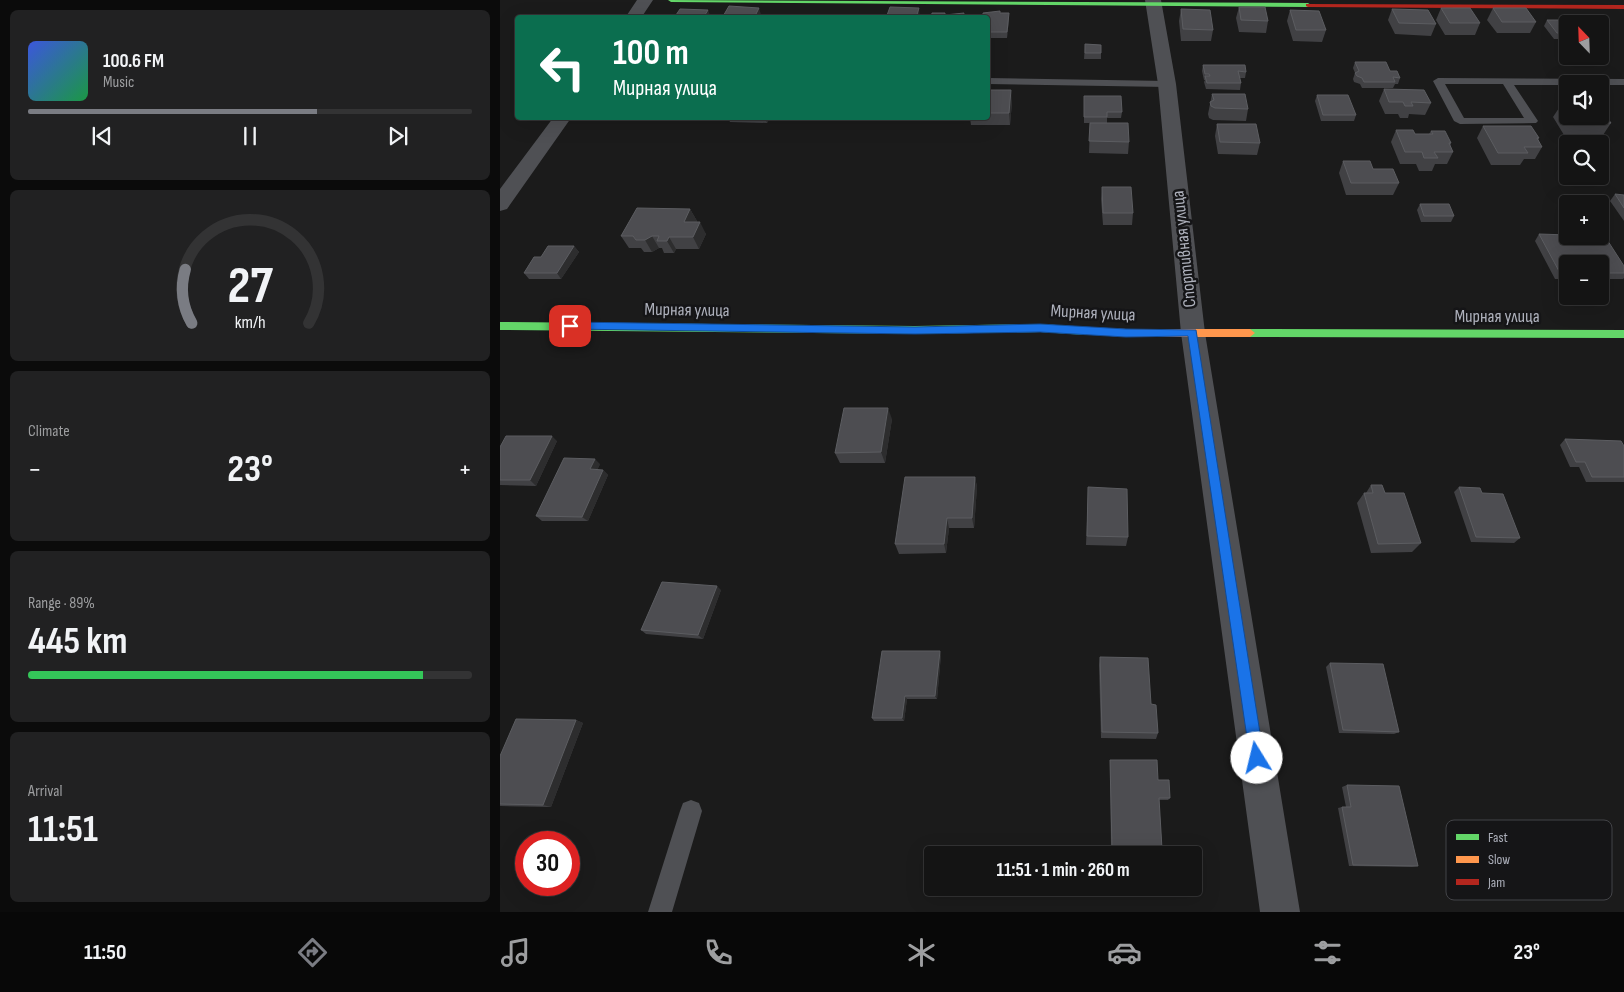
<!DOCTYPE html>
<meta charset="utf-8">
<style>
:root{--surface:#141414;--page:#212122;--text:#f1f3f6;--muted:#9d9ea0;--line:#333334;--accent:#7a7c83}
body{margin:0;font-family:"Sofia Sans Condensed",sans-serif;background:var(--page);color:var(--text);height:100vh;display:flex;flex-direction:column;font-size:19px;white-space:nowrap}
*{box-sizing:border-box;margin:0}
p{font-size:16px;color:var(--muted)}
.icon{flex:none;width:28px;height:28px;fill:none;stroke:currentColor;stroke-width:2;stroke-linecap:round;stroke-linejoin:round}
.map{position:relative;flex:1;overflow:hidden}
.panel{display:flex;flex-direction:column;gap:10px;padding:10px;background:#0b0b0b;width:500px}
.panel>*{flex:none}
.banner{position:absolute;left:15px;top:15px;width:475px;height:105px;border-radius:5px;box-shadow:0 5px 20px #0002,0 0 0 1px var(--line);background:#0b6e4f;color:#fff;overflow:hidden}
.needle{width:32px;rotate:337deg}
.tools{position:absolute;left:1059px;top:15px;display:grid;gap:10px}
.tools a{display:grid;place-items:center;width:50px;height:50px;border-radius:5px;background:var(--surface);box-shadow:0 5px 20px #0002,0 0 0 1px var(--line);font-size:25px}
.speed{position:absolute;left:15px;top:831px;display:flex;gap:10px;font-size:25px;font-weight:700;text-align:center}
.speed>*{display:grid;place-content:center;width:65px;height:65px;border-radius:50%;background:var(--surface);box-shadow:0 5px 20px #0002,0 0 0 1px var(--line);line-height:1}
.speed .limit{border:8px solid #d22;background:#fff;color:#111}
.pin{position:absolute;display:grid;place-items:center;width:42px;height:42px;color:#fff;margin:-21px;border-radius:10px;box-shadow:0 2px 8px #0006}
.me{position:absolute;width:55px;margin:-28px;rotate:351deg;stroke-linejoin:round;filter:drop-shadow(0 0 4px #0008)}
.turn{display:flex;align-items:center;gap:18px;height:105px;padding:0 15px;font-size:22px}
.turn .icon{width:65px;height:65px;stroke-width:2.5}
.turn b{display:block;font-size:35px;line-height:42px}
.big{font-size:38px;font-weight:700;line-height:1.1}
.panel .widget{flex:1;display:flex;flex-direction:column;justify-content:center;gap:8px;min-width:0;padding:0 18px;border-radius:8px;background:var(--page)}
.panel .dial{align-items:center;gap:0}
.dial svg{height:130px;overflow:visible;fill:none;stroke:var(--line);stroke-width:7;stroke-linecap:round;text-anchor:middle}
.dial text{fill:var(--text);stroke:none}
.song{display:flex;align-items:center;gap:15px}
.cover{width:60px;height:60px;border-radius:8px;background:linear-gradient(135deg,hsl(230 70% 55%),hsl(140 70% 35%))}
.played{height:5px;border-radius:2px;background:linear-gradient(90deg,var(--accent) 65%,var(--line) 65%)}
.keys{display:flex;justify-content:space-around;direction:ltr}
.heat{display:flex;justify-content:space-between;align-items:center;font-size:28px;direction:ltr}
.charge{height:8px;border-radius:4px;background:linear-gradient(90deg,#34c759 89%,var(--line) 0)}
.trip{position:absolute;left:424px;top:846px;width:278px;height:50px;border-radius:5px;background:var(--surface);box-shadow:0 5px 20px #0002,0 0 0 1px var(--line);font-weight:700;line-height:50px;text-align:center}
.tabs{display:flex;height:80px;justify-content:space-around;align-items:center;background:#080808;color:var(--muted)}
.tabs .icon{width:35px;height:35px}
.tabs .on{color:var(--accent)}
.tabs b{font-size:22px;color:var(--text)}
main{display:flex;flex:1;min-height:0}
.map>svg:first-child{display:block}
</style>
<main>
<section class="panel">
<div class="widget">
<div class="song"><i class="cover"></i><div><b>100.6 FM</b><p>Music</p></div></div>
<div class="played"></div>
<div class="keys"><svg class="icon" aria-label="previous" viewBox="0 0 24 24"><path d="M18 5L8 12l10 7zM5 5v14"/></svg><svg class="icon" aria-label="pause" viewBox="0 0 24 24"><path d="M8 5v14M16 5v14"/></svg><svg class="icon" aria-label="next" viewBox="0 0 24 24"><path d="M6 5l10 7-10 7zM19 5v14"/></svg></div>
</div>
<div class="widget dial"><svg viewBox="0 0 100 80">
<path d="M14 69A42 42 0 1 1 86 69"/>
<path d="M14 69A42 42 0 0 1 10 36" stroke="#7a7c83"/>
<text x="50" y="56" font-size="32" font-weight="700">27</text>
<text x="50" y="72" font-size="11">km/h</text>
</svg></div>
<div class="widget"><p>Climate</p>
<div class="heat"><a>−</a><b class="big">23°</b><a>+</a></div>
</div>
<div class="widget"><p>Range · 89%</p><b class="big">445 km</b><div class="charge"></div></div>
<div class="widget"><p>Arrival</p><b class="big">11:51</b></div>
</section>
<div class="map">
<svg width="1124" height="912" viewBox="0 0 1124 912">
<rect width="100%" height="100%" fill="#1b1b1b"/>
<g fill="none" stroke-linecap="round" stroke-linejoin="round">
<!-- lane -->
<path fill="#4f5054" fill-rule="evenodd" d="M488 78 667 81 672 84 667 87 488 84Z
M938 78 1124 79V85H1014L1038 121 1036 123 960 124 954 121 933 81ZM945 84H1003L1024 118H964Z
M191 800 199 803 202 811 172 912H148L180 811 183 803Z"/>
<!-- street -->
<path fill="#4f5054" fill-rule="evenodd" d="M137 0H153L141 18H125Z
M645 0H661L676 84 705 333 800 912H760L681 333 658 84Z
M53 118H71L7 209 0 211V189Z"/>
<!-- fast -->
<path fill="#63d668" fill-rule="evenodd" d="M168 0 808 3 811 5 808 7 171 2Z
M0 322 415 326 541 324 585 327 590 331 585 335 541 332 415 334 0 330Z
M750 329 1124 330V338L750 337 745 333Z"/>
<!-- slow -->
<path fill="#ff974d" fill-rule="evenodd" d="M585 327 626 329H750L755 333 750 337H626L581 334 580 331Z"/>
<!-- jam -->
<path fill="#b3261e" fill-rule="evenodd" d="M806 4 1124 5V9L808 7 806 6Z"/>
</g>
<!-- wall -->
<path fill="#414144" d="M739 7 768 21 766 33 739 32 736 18Z
M941 8 980 23 975 35H945L936 20Z
M993 8 1036 22 1030 33H997L987 20Z
M681 9 713 30 711 41H681L679 21Z
M892 9 936 24 931 36 895 34 888 20Z
M790 10 826 30 822 42 793 41 787 21Z
M500 11V13L509 19 507 38H488V18Z
M1047 20 1068 24V39H1054L1044 26Z
M585 44 601 45V59H584Z
M855 62 890 71 900 78 898 84H895L893 88H862L860 84 854 82 853 79 855 73 853 68Z
M703 65 746 72 745 78H740L741 83 740 90 706 89 704 82 705 80H704L702 71Z
M884 89 931 103 925 115 909 114 908 118H900L898 114H885L879 101Z
M488 90 512 102 510 125H471L470 118H488Z
M712 94 748 109 746 121 713 120 709 118 708 114Z
M817 95 856 115 854 121H821L815 101Z
M584 96 622 112 621 118H607V123L629 142 628 154 589 153 590 123H584Z
M1061 105 1111 123 1103 135H1064L1053 117Z
M228 118H270L267 123 230 122Z
M717 124 760 143 757 155 718 154 715 136Z
M983 126 1039 138 1038 140 1042 147 1035 159H1024L1020 165H991L977 138Z
M896 130 915 134H929L931 131 951 143 950 146 953 152 947 164H935L932 171H919L916 164H900L891 142Z
M843 161 873 169 899 183 893 195H846L839 173Z
M602 187 633 213 632 225H603L601 199Z
M1115 194 1124 195V221L1110 201Z
M920 204 954 216 951 222H921L917 210Z
M190 209 197 221 196 222 206 234 199 249H176L174 253H164L162 248H159L152 252H144L141 248H129L121 236Z
M1039 234 1124 266V278L1123 279H1100V264H1068V279H1055L1035 241Z
M74 246 79 252 61 279H29L24 273 41 257Z
M392 419 385 463H340L335 453Z
M1065 439 1124 446V482H1086L1079 467H1070L1060 445Z
M57 441 36 486 0 485V447Z
M100 464 97 470H103L108 475 88 521H42L36 516Z
M475 477 477 487 474 528H449L446 553 399 554 395 544Z
M871 485 885 493 921 543 912 552 871 553 857 503 864 493H866Z
M959 487 982 493 1020 538 1014 543 971 542 954 492Z
M588 497 628 537 626 546 586 545Z
M221 590 203 639 146 634 141 630Z
M441 655 437 699H407L404 721H374L372 718Z
M600 657 651 704 658 733 656 739 601 738 599 665Z
M830 663 899 732 894 734 839 733 826 667Z
M76 720 83 723 51 807 0 806V756Z
M610 760 658 780 670 798 668 800H659L662 849 660 851 611 850 610 762Z
M847 785 918 866 912 867 849 866 838 808 842 807H846L842 787Z"/>
<!-- shaded-wall -->
<path fill="#2d2d2e" d="M259 8 262 18H254Z
M419 8 420 18H416Z
M208 10 211 18H203Z
M509 13V19L507 38V32Z
M511 90 512 102 510 125 509 113Z
M265 118H270L267 123Z
M190 209 197 221 190 234 184 222Z
M200 222 206 234 199 249 193 237Z
M152 236 159 248 152 252 145 240Z
M169 237 176 249 174 253 167 241Z
M74 246 79 252 61 279 57 273Z
M388 408 392 419 385 463 381 452Z
M52 436 57 441 36 486 30 480Z
M95 459 100 464 95 475 90 469Z
M103 470 108 475 88 521 82 517Z
M475 477 477 487 474 528 472 518Z
M447 518 449 528 446 553 444 544Z
M217 586 221 590 203 639 198 635Z
M440 651 441 655 437 699 435 696Z
M405 696 407 699 404 721 402 718Z
M76 720 83 723 51 807 43 805Z"/>
<!-- building -->
<path fill="#4d4d51" stroke="#5c5d61" d="M229 6 259 8 254 18H222Z
M390 7 419 8 416 18H386Z
M739 7H765L768 21 741 20Z
M941 8H970L980 23H950Z
M993 8H1026L1036 22H1002Z
M180 9 208 10 203 18H174Z
M681 9 710 10 713 30 683 29Z
M892 9 928 10 936 24 899 23Z
M790 10 819 11 826 30H796Z
M500 11V13H509L507 32H488V18H483V13Z
M432 13H445V15L464 13 463 18H431Z
M1047 20H1078L1081 24H1068V33H1057Z
M585 44 601 45V53H585Z
M855 62H886L890 71H897L900 78 893 77 895 82H864L862 78 857 76 855 73 859 71Z
M703 65H745L746 72 738 71 741 83H707L705 76H710L709 74H705Z
M884 89 924 90 931 103 911 102 913 106H905L903 102H889Z
M488 90H511L509 113H488Z
M712 94H745L748 109 715 108 711 106 710 102 714 100Z
M817 95H848L856 115H823Z
M584 96H621L622 112H607V117H584Z
M1061 105 1068 106V116Z
M1100 108 1111 123H1072L1068 116H1100Z
M590 123H628L629 142 589 141Z
M717 124H756L760 143 720 142Z
M983 126H1031L1039 138H1037L1042 147H1024L1028 153H998Z
M896 130H913L915 134H933L931 131H945L951 143H949L953 152H934L938 158H924L922 152H905Z
M843 161H870L873 169H893L899 183H851Z
M602 187H631L633 213H603Z
M1115 194 1124 195V208Z
M920 204H949L954 216H924Z
M137 208 190 209 184 222H200L193 237H169L167 241H157L159 236H152L145 240H136L133 236H121Z
M1039 234 1068 235V236H1100V235H1104L1124 266V273H1100V264H1068V273H1060Z
M48 246H74L57 273H24L34 257H41Z
M344 408H388L381 452 335 453Z
M6 436H52L30 480H0V447Z
M1065 439 1121 441 1124 446V477H1092L1085 462H1076Z
M64 458 95 459 90 469 103 470 82 517 36 516Z
M405 477H475L472 518H447L444 544H395Z
M871 485H882L885 493H904L921 543 878 544 864 493H873Z
M588 487 627 489 628 537 587 536Z
M959 487 980 488 982 493 1003 494 1020 538 976 537Z
M162 582 217 586 198 635 141 630Z
M382 651H440L435 696H405L402 718H372Z
M600 657 648 658 651 704 656 705 658 733 602 732Z
M830 663 883 664 899 732 843 730Z
M16 719 76 720 43 805 0 804V756Z
M610 760H657L658 780H669L670 798H659L662 849 612 848Z
M847 785 899 786 918 866 853 865 842 807H851Z"/>
<!-- route -->
<path fill="#1a73e8" stroke="#114b97" d="M70 322 415 327 540 324 626 329 696 330 764 758 762 763 757 765 752 763 750 758 688 336 626 337 540 332 415 334 70 329 65 326Z"/>
<g text-anchor="middle" dominant-baseline="central" stroke-width="5" stroke-linejoin="round" paint-order="stroke">
<!-- street labels -->
<g font-size="18" fill="#adb0bb" stroke="#151517">
<text transform="translate(684 249) rotate(-96)">Спортивная улица</text>
<text transform="translate(187 310) rotate(1)">Мирная улица</text>
<text transform="translate(593 313) rotate(3)">Мирная улица</text>
<text x="997" y="316">Мирная улица</text>
</g>
</g>
<!-- legend -->
<rect x="946" y="820" width="166" height="80" rx="8" fill="#151517" stroke="#434448" stroke-width="1"/>
<rect x="956" y="834" width="23" height="6" fill="#63d668"/>
<rect x="956" y="856" width="23" height="7" fill="#ff974d"/>
<rect x="956" y="879" width="23" height="6" fill="#b3261e"/>
<g font-size="14" fill="#adb0bb">
<text x="988" y="842">Fast</text>
<text x="988" y="864">Slow</text>
<text x="988" y="887">Jam</text>
</g>
</svg>
<div class="tools">
<a><svg class="needle" viewBox="-14 -14 28 28"><path d="M0-13l5 13h-10z" fill="#e53935"/><path d="M0 13l5-13h-10z" fill="#9d9ea0"/></svg></a>
<a><svg class="icon" aria-label="sound" viewBox="0 0 24 24"><path d="M4 9h4l5-4v14l-5-4H4zM17 9q2 3 0 6"/></svg></a>
<a><svg class="icon" aria-label="search" viewBox="0 0 24 24"><circle cx="10" cy="10" r="6"/><path d="M15 15l6 6"/></svg></a>
<a>+</a>
<a>−</a>
</div>
<div class="speed"><div class="limit">30</div></div>
<div class="pin" style="left:70px;top:326px;background:#d93025"><svg class="icon" aria-label="arrive" viewBox="0 0 24 24"><path d="M6 21V4h12l-3 4 3 4H6"/></svg></div>
<svg class="me" style="left:757px;top:758px" viewBox="-20 -20 40 40"><circle r="19" fill="#fff"/><path d="M0-13L10 11 0 6-10 11z" fill="#1a73e8"/></svg>
<div class="trip">11:51 · 1 min · 260 m</div>
<div class="banner">
<div class="turn"><svg class="icon" aria-label="left" viewBox="0 0 24 24"><path d="M17 20v-9H6M10 6l-5 5 5 5"/></svg><div><b>100 m</b>Мирная улица</div></div>
</div>
</div>
</main>
<nav class="tabs">
<b>11:50</b>
<svg class="icon on" aria-label="directions" viewBox="0 0 24 24"><path d="M12 3l9 9-9 9-9-9zM9 14v-3h6M13 9l2 2-2 2"/></svg>
<svg class="icon" aria-label="music" viewBox="0 0 24 24"><path d="M9 18V5l10-2v13"/><circle cx="6" cy="18" r="3"/><circle cx="16" cy="16" r="3"/></svg>
<svg class="icon" aria-label="phone" viewBox="0 0 24 24"><path d="M5 4h4l2 5-3 2q2 4 5 5l2-3 5 2v4C11 20 4 13 5 4z"/></svg>
<svg class="icon" aria-label="climate" viewBox="0 0 24 24"><path d="M12 3v18M4 7l16 10M4 17L20 7"/></svg>
<svg class="icon" aria-label="car" viewBox="0 0 24 24"><path d="M5 17H2v-5l4-1 3-4h7l3 4 3 1v5h-3M9 17h6M6 11h13"/><circle cx="7" cy="17" r="2"/><circle cx="17" cy="17" r="2"/></svg>
<svg class="icon" aria-label="filters" viewBox="0 0 24 24"><path d="M4 7h16M4 17h16"/><circle cx="9" cy="7" r="2"/><circle cx="15" cy="17" r="2"/></svg>
<b>23°</b>
</nav>
